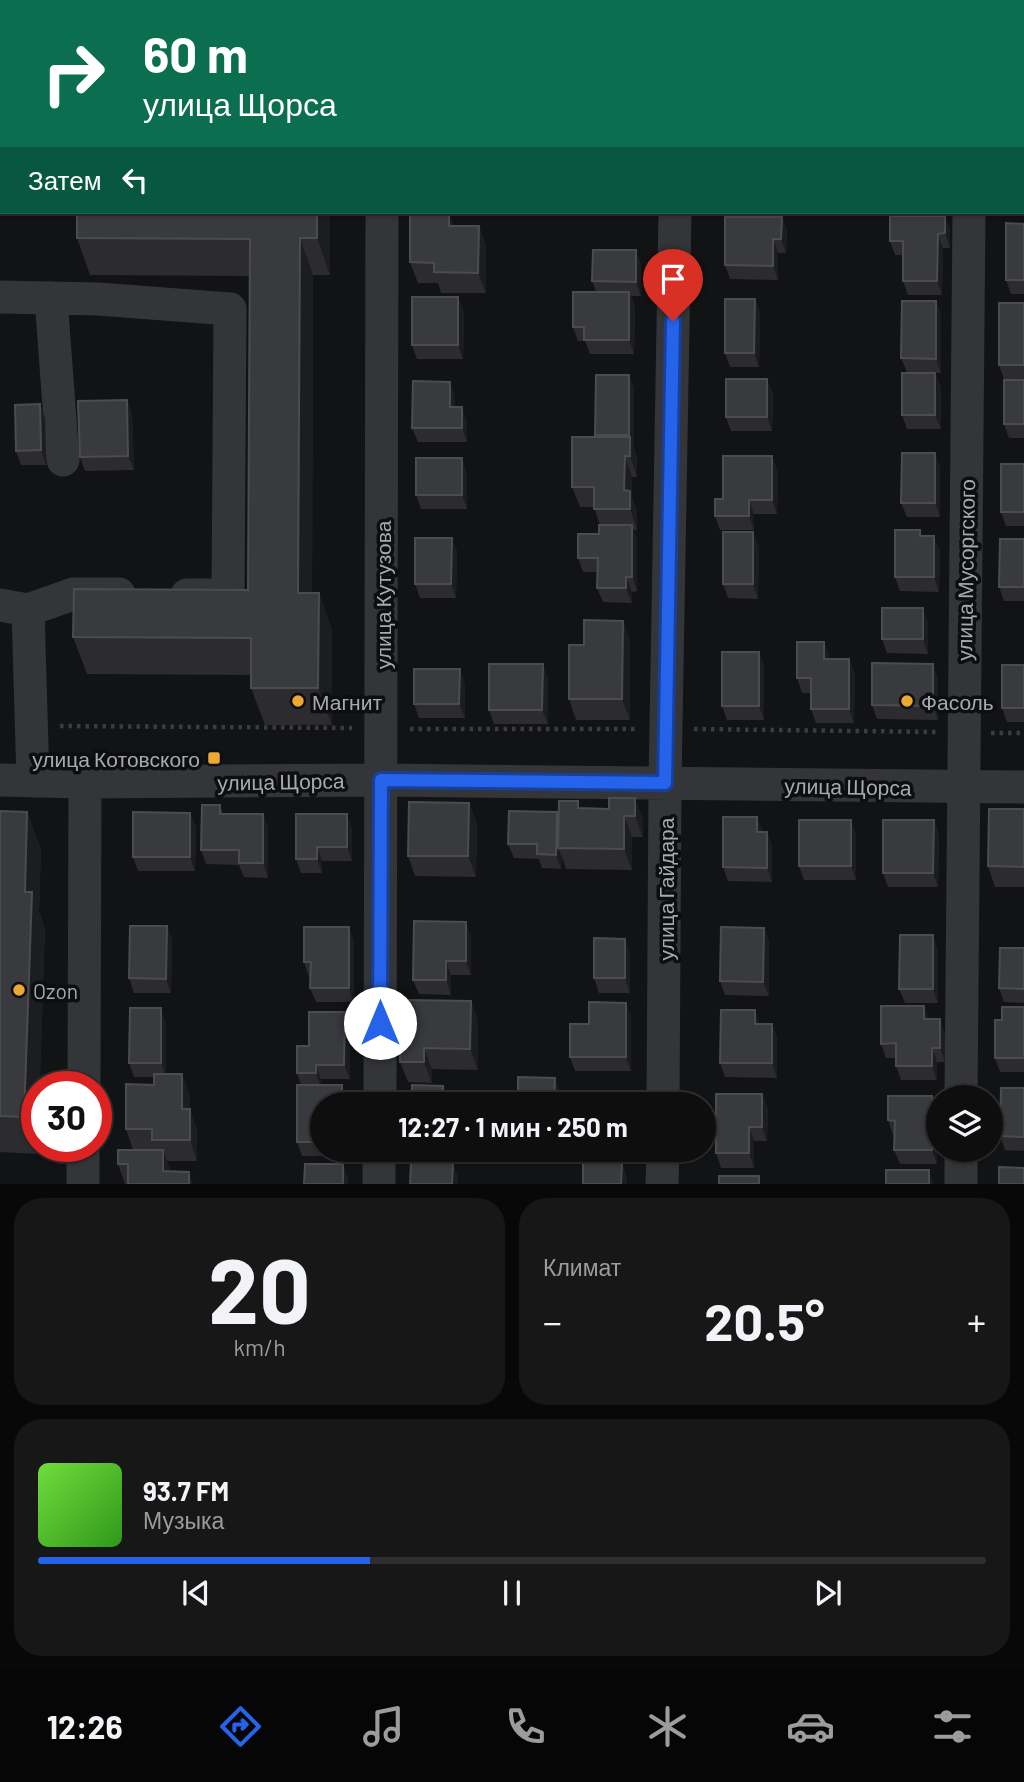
<!DOCTYPE html>
<html lang="ru">
<meta charset="utf-8">
<style>
:root{--surface:#0e0e0f;--page:#171718;--text:#f1f3f6;--muted:#9b9c9e;--line:#2e2e2f;--accent:#2563eb}
body{margin:0;font-family:Barlow,sans-serif;background:var(--page);color:var(--text);height:100vh;display:flex;flex-direction:column;font-size:26px;white-space:nowrap}
*{box-sizing:border-box;margin:0}
p{font-size:23px;color:var(--muted)}
.icon{flex:none;width:38px;height:38px;fill:none;stroke:currentColor;stroke-width:2;stroke-linecap:round;stroke-linejoin:round}
.map{position:relative;height:1184px;overflow:hidden}
.details{display:flex;flex-direction:column;gap:14px;padding:14px;background:#080808;flex:1}
.details>*{flex:none}
.hud{position:absolute;left:0px;top:0px;width:1026px;height:214px;box-shadow:0 2px 5px #0004,0 0 0 2px var(--line);background:#0b6e4f;color:#fff;overflow:hidden}
.tools{position:absolute;left:926px;top:1085px;display:grid;gap:14px}
.tools a{display:grid;place-items:center;width:77px;height:77px;border-radius:50%;background:var(--surface);box-shadow:0 2px 5px #0004,0 0 0 2px var(--line);font-size:35px}
.speed{position:absolute;left:21px;top:1071px;display:flex;gap:14px;font-size:35px;font-weight:700;text-align:center}
.speed>*{display:grid;place-content:center;width:91px;height:91px;border-radius:50%;background:var(--surface);box-shadow:0 2px 5px #0004,0 0 0 2px var(--line);line-height:1}
.speed .limit{border:10px solid #d22;background:#fff;color:#111}
.pin{position:absolute;display:grid;place-items:center;width:60px;height:60px;color:#fff;margin:-72px -30px;border-radius:50% 50% 50% 0;rotate:-45deg;box-shadow:0 0 7px #0007}
.pin .icon{rotate:45deg}
.me{position:absolute;width:77px;margin:-38px;rotate:0deg;stroke-linejoin:round;filter:drop-shadow(0 0 5px #0008)}
.turn{display:flex;align-items:center;gap:24px;height:147px;padding:0 28px;font-size:32px}
.turn .icon{width:91px;height:91px;stroke-width:2.5}
.turn b{display:block;font-size:49px;line-height:60px}
.then{display:flex;align-items:center;height:66px;padding:0 28px;background:#0003;gap:14px;font-size:26px}
.big{font-size:52px;font-weight:700;line-height:1.1}
.details .widget{flex:1;display:flex;flex-direction:column;justify-content:center;gap:10px;min-width:0;padding:0 24px;border-radius:28px;background:var(--page)}
.details .dial{align-items:center;gap:0}
.dial b{font-size:91px;line-height:1}
.song{display:flex;align-items:center;gap:21px}
.cover{width:84px;height:84px;border-radius:10px;background:linear-gradient(135deg,hsl(100 70% 55%),hsl(110 70% 35%))}
.played{height:7px;border-radius:4px;background:linear-gradient(90deg,var(--accent) 35%,var(--line) 35%)}
.keys{display:flex;justify-content:space-around;direction:ltr}
.heat{display:flex;justify-content:space-between;align-items:center;font-size:38px;direction:ltr}
.details .tiles{flex:1;display:grid;gap:14px;grid-template-columns:1fr 1fr}
.widget:last-child{grid-column:span 2}
.trip{position:absolute;left:310px;top:1092px;width:406px;height:70px;border-radius:35px;background:var(--surface);box-shadow:0 2px 5px #0004,0 0 0 2px var(--line);font-weight:700;line-height:70px;text-align:center}
.tabs{display:flex;height:112px;justify-content:space-around;align-items:center;background:#060606;color:var(--muted)}
.tabs .icon{width:49px;height:49px}
.tabs .selected{color:var(--accent)}
.tabs b{font-size:32px;color:var(--text)}
.map>svg:first-child{display:block}
</style>
<div class="map">
<svg width="1024" height="1184" viewBox="0 0 1024 1184">
<rect width="100%" height="100%" fill="#121314"/>
<g fill="none" stroke-linecap="round" stroke-linejoin="round">
<!-- path -->
<path stroke="#3a3c40" stroke-width="4.5" stroke-dasharray="3.5 5" stroke-linecap="butt" d="M53 2V0
M0 151H2
M60 726 352 728
M410 729H639
M694 729 937 732
M991 733H1024"/>
<!-- minor -->
<path stroke="#343539" stroke-width="33" d="M383 2V0
M678 2V0
M971 2V0
M0 297 98 299 230 309 228 595H187
M51 298 63 460
M0 605 28 610 33 781
M28 610 73 594H119
M0 780 85 782 381 780 1024 787
M84 1087 85 782
M961 1097 969 212
M380 1104 382 212
M663 1104 665 783 675 212
M83 1184V1146
M379 1184V1150
M662 1184 663 1150
M961 1184V1150"/>
</g>
<!-- wall -->
<path fill="#2c2c2f" d="M77 212H330V275H313L312 593H319L332 630V725H265L251 688V675L87 674 73 637 248 590 250 276 90 275 77 238Z
M917 212H944V216H945L950 230V248H943L942 295H908L903 281V255H895L890 241 918 216Z
M782 217 787 231 786 253H778V280L730 279 725 265Z
M1024 224V294H1011L1006 280Z
M454 226H479L486 246V293H441L438 283H418L410 262Z
M641 264V296H631L635 306 634 354H590L585 341H578L573 327 596 292 592 281Z
M755 299 760 313 759 367H730L725 353Z
M936 301 941 315V373L907 372 901 358Z
M1024 303V379H1004L999 365Z
M464 311 463 359H417L412 345Z
M935 373 941 387V429H907L902 415Z
M629 375 634 389V448L637 458V477H632V497L637 511V530H633L637 539V591L632 592V603L603 602 597 588 598 572H583L578 558 599 534 600 525 594 507H580L572 487 596 437 595 435Z
M1024 380V438H1009L1004 424Z
M450 382 455 396V407L467 421V442H418L412 428Z
M773 393 772 431H731L726 417Z
M127 400 132 414 134 470 85 471 80 457Z
M45 418 46 465H21L16 451Z
M1024 464V526H1006L1001 512Z
M940 467V517H907L901 503Z
M778 471 777 514H754V530H720L715 516 723 499Z
M467 473V509H421L416 495Z
M920 530 922 536 940 550 939 592 900 591 895 577Z
M452 538 457 552 456 598H420L415 584Z
M1024 539V601H1004L999 587Z
M759 546 758 599 728 598 723 584Z
M923 608 928 622V654L887 653 882 639Z
M623 621 630 641V720H576L569 699 584 645Z
M824 642 829 656V659H849L855 674 854 723H816L811 709V693H802L797 678Z
M759 652 764 666V720H727L722 706Z
M1024 665V722H1007L1002 708Z
M548 678V724H494L489 710Z
M938 678V720L877 719 872 705Z
M465 684V718H419L414 704Z
M469 803 477 824 476 877 415 876 408 856Z
M220 805 223 814H263L268 828V878L244 877 239 865 206 864 201 850Z
M581 808 609 809 643 819V837H632V870L566 869 562 857 561 869 542 868 539 859 514 858 508 844 557 812 559 817Z
M1024 809V887H995L988 866Z
M0 811 27 812 41 849 39 911 45 929 37 1154 0 1152Z
M190 813 196 827 195 871H138L133 857Z
M296 814 352 828V861H322V873H301L296 859Z
M934 820 939 834 938 887H888L883 873Z
M763 832H767L772 846V882L728 881 723 867Z
M856 834V880H804L799 866Z
M167 926 172 940 171 993H134L129 978Z
M764 928 769 942V996L725 995 720 981Z
M471 936V975H451V995L419 994 413 980Z
M625 939 630 953V993H599L594 978Z
M354 941V1002H316L310 988V977H309L304 962Z
M1024 948V1003L1004 1002 999 988Z
M938 950V1003H905L899 989Z
M471 1001 478 1021V1070L432 1069V1083L408 1082 400 1062 409 1040Z
M626 1003 631 1017V1071H575L570 1057 589 1024Z
M1024 1007V1072H1000L995 1058 1002 1020Z
M755 1010 759 1024H772L777 1038V1078L725 1077 720 1063Z
M345 1012 350 1027V1079H321V1085L347 1100V1104H322V1150H347V1156H302L297 1142 301 1085 297 1073 309 1046Z
M929 1019 945 1033V1062H937V1080H901L896 1066V1058H886L881 1044Z
M166 1022V1074L190 1095 189 1109 197 1130V1161H167L171 1172 193 1184H125L118 1164 133 1150 126 1129 154 1085V1077H134L129 1063Z
M1024 1088V1151L1005 1150 1000 1136Z
M762 1094 768 1109 767 1141H754V1168H721L716 1153Z
M937 1110V1164H900L894 1150 895 1135H893L888 1120Z
M406 1150H460V1156L408 1155Z
M521 1150H559V1155L523 1154Z"/>
<!-- shaded-wall -->
<path fill="#1c1d1e" d="M133 0H147V2H133Z
M317 212H330V275L317 238Z
M449 212 457 233 449 226Z
M945 216 950 230V248L945 233Z
M782 217 787 231 786 253 781 239Z
M479 226 486 246V293L478 273Z
M938 234 943 248 942 295 937 281Z
M300 238 313 275 312 630 298 593Z
M773 239 778 253V280L773 266Z
M636 250 641 264V296L636 282Z
M629 292 635 306 634 354 629 340Z
M458 297 464 311 463 359 458 345Z
M755 299 760 313 759 367 754 353Z
M936 301 941 315V373L936 359Z
M935 373 941 387V429L935 415Z
M629 375 634 389V448L637 458V477L630 456Z
M767 379 773 393 772 431 767 417Z
M450 382 455 396V421L450 407Z
M127 400 132 414 134 470 128 456Z
M40 404 45 418 46 465 41 450Z
M462 407 467 421V442L462 428Z
M935 453 940 467V517L935 503Z
M625 456 632 477V497L637 511V530L624 490Z
M772 456 778 471 777 514 772 500Z
M462 458 467 473V509L462 495Z
M749 500 754 514V530L749 516Z
M632 525 637 539V591L632 577Z
M753 532 759 546 758 599 753 584Z
M934 536 940 550 939 592 934 577Z
M452 538 457 552 456 598 451 584Z
M626 577 632 592V603L626 588Z
M319 593 332 630V725L318 688Z
M923 608 928 622V654L923 639Z
M623 621 630 641V720L622 699Z
M824 642 829 656V674L824 659Z
M759 652 764 666V720L759 706Z
M849 659 855 674 854 723 849 709Z
M543 664 548 678V724L542 710Z
M933 664 938 678V720L933 706Z
M460 669 465 684V718L459 704Z
M635 798 643 819V837L635 816Z
M469 803 477 824 476 877 468 856Z
M27 812 41 849 39 911 45 929 40 1087H37V1154L24 1117 25 892Z
M557 812 562 826 558 848 562 857 561 869 556 855Z
M190 813 196 827 195 871 190 857Z
M263 814 268 828V878L263 863Z
M347 814 352 828V861L347 847Z
M624 816 632 837V870L624 849Z
M757 817 763 831 762 846 757 832Z
M851 820 856 834V880L851 866Z
M934 820 939 834 938 887 933 873Z
M767 832 772 846V882L767 868Z
M317 847 322 861V873L317 859Z
M466 922 471 936V975L466 961Z
M167 926 172 940 171 993 166 979Z
M349 927 354 941V1002L349 988Z
M764 928 769 942V996L763 982Z
M933 935 938 950V1003L933 989Z
M625 939 630 953V993L625 978Z
M446 961 451 975V995L446 980Z
M471 1001 478 1021V1070L470 1049Z
M626 1003 631 1017V1071L626 1057Z
M924 1006 930 1020 924 1019Z
M161 1008 166 1022V1077L161 1063Z
M755 1010 760 1025 755 1024Z
M345 1012 350 1027V1079L344 1065Z
M940 1019 945 1033V1062L940 1048Z
M772 1024 777 1038V1078L772 1063Z
M424 1048 432 1069V1083L424 1062Z
M932 1048 937 1062V1080L932 1066Z
M316 1065 321 1079V1087L316 1073Z
M182 1074 190 1095 189 1130 182 1109Z
M555 1078 560 1092V1104H554Z
M342 1085 347 1100V1104H342Z
M443 1086 448 1100V1104H443Z
M762 1094 768 1109 767 1141 762 1127Z
M932 1096 937 1110V1164L932 1150Z
M190 1109 197 1130V1161L190 1140Z
M749 1127 754 1141V1168L749 1153Z
M163 1150 171 1171H163Z
M453 1163 458 1177V1184H452Z
M622 1163 627 1177V1184H621Z
M343 1164 348 1178V1184H343Z
M929 1170 934 1184H929Z
M189 1172 193 1184H189Z"/>
<!-- building -->
<path fill="#393a3d" stroke="#4a4c50" stroke-width="2" d="M79 0H133V2H79Z
M414 0H519V2H414Z
M587 0H629V2H587Z
M726 0H783V2H726Z
M888 0H937V2H888Z
M1007 0H1024V53V2H1007Z
M77 212H317V238H300L298 593H319L318 688H251V638L73 637 74 589 248 590 250 239 77 238Z
M410 212H449V226H479L478 273 434 272V263L410 262Z
M890 216H945V233L938 234 937 281H903V241H890Z
M725 217H782L781 239H773V266L725 265Z
M1006 223 1024 224V280H1006Z
M593 250H636V282L592 281Z
M573 292H629V340H584V327H573Z
M412 297H458V345H412Z
M725 299H755L754 353H725Z
M902 301H936V359L901 358Z
M999 303H1024V365H999Z
M902 373H935V415H902Z
M596 375H629V435H595Z
M726 379H767V417H726Z
M1004 380H1024V424H1004Z
M413 381 450 382V407H462V428H412Z
M127 400 128 456 80 457 78 401Z
M40 404 41 450 16 451 15 405Z
M572 437H630V456H625L624 490 630 491V509H594V487H572Z
M902 453H935V503H901Z
M723 456H772V500H749V516H715V499H723Z
M416 458H462V495H416Z
M1001 464H1024V512H1001Z
M599 525H632V577H626V588H597L598 558H578V534H599Z
M895 530H920V536H934V577H895Z
M723 532H753V584H723Z
M415 538H452L451 584H415Z
M1000 539H1024V587H999Z
M882 608H923V639H882Z
M584 620 623 621 622 699H569V645H584Z
M797 642H824V659H849V709H811V678H797Z
M722 652H759V706H722Z
M872 663 933 664V706L872 705Z
M489 664H543L542 710H489Z
M1002 665H1024V708H1002Z
M414 669H460L459 704H414Z
M609 798H635V816H624V849L558 848 559 801H578V808L609 809Z
M409 802 469 803 468 856H408Z
M202 805H220V814H263V863H239V850H201Z
M989 809H1024V867L988 866Z
M0 811 27 812 25 892H32L24 1117 0 1116Z
M509 811 557 812 556 855 537 854V844H508Z
M133 812 190 813V857H133Z
M296 814H347V847H317V859H296Z
M723 817H757V832H767V868L723 867Z
M799 820H851V866H799Z
M883 820H934L933 873H883Z
M414 921 466 922V961H446V980H413Z
M130 926H167L166 979 129 978Z
M304 927H349V988H310L311 962H304Z
M721 927 764 928 763 982 720 981Z
M900 935H933V989H899Z
M594 938 625 939V978H594Z
M1000 948H1024V989L999 988Z
M409 1000 471 1001 470 1049 424 1048V1062H400V1040H409Z
M589 1002 626 1003V1057H570V1024H589Z
M881 1006H924V1019H940V1048H932V1066H896V1043L881 1044Z
M1002 1007H1024V1058H995V1020H1002Z
M130 1008H161V1063H129Z
M721 1010H755V1024H772V1063H720Z
M309 1012H345L344 1065H316V1073H297V1046H309Z
M154 1074H182V1109H190V1140H152V1129H126V1084L154 1085Z
M518 1077 555 1078 554 1104H518Z
M297 1085H342V1104H322V1142H297Z
M412 1085 443 1086V1104H412Z
M1001 1088H1024V1137L1000 1136Z
M716 1094H762V1127H749V1153H716Z
M888 1096H932V1150H894L895 1121 888 1120Z
M118 1150H163V1171L189 1172V1184H128V1164H118Z
M583 1162 622 1163 621 1184H583Z
M411 1163H453L452 1184H410Z
M305 1164H343V1184H304Z
M999 1167 1024 1168V1184H999Z
M886 1170H929V1184H886Z
M719 1176H759V1184H719Z"/>
<g fill="none" stroke-linecap="round" stroke-linejoin="round">
<defs>
<path id="route" d="M380 1023 381 780 665 783 673 321"/>
</defs>
<!-- route casing -->
<use href="#route" stroke="#184099" stroke-width="18"/>
<!-- route -->
<use href="#route" stroke="#2563eb" stroke-width="12"/>
</g>
<!-- markers -->
<g fill="#eba833" stroke="#0e0e0f" stroke-width="2.5">
<circle cx="298" cy="701" r="7"/>
<circle cx="907" cy="701" r="7"/>
<rect x="207" y="751" width="14" height="14" rx="3.5"/>
<circle cx="19" cy="990" r="7"/>
</g>
<g text-anchor="middle" dominant-baseline="central" stroke-width="7" stroke-linejoin="round" paint-order="stroke">
<!-- street labels -->
<g font-size="21" fill="#a4aab4" stroke="#0e0e0f">
<text transform="translate(965 570) rotate(-89)">улица Мусоргского</text>
<text transform="translate(382 595) rotate(-90)">улица Кутузова</text>
<text transform="translate(281 781) rotate(-1)">улица Щорса</text>
<text transform="translate(848 786) rotate(1)">улица Щорса</text>
<text transform="translate(665 889) rotate(-90)">улица Гайдара</text>
</g>
<!-- poi labels -->
<g font-size="21" fill="#a4aab4" stroke="#0e0e0f" text-anchor="start">
<text x="312" y="701">Магнит</text>
<text x="921" y="701">Фасоль</text>
<text x="200" y="758" text-anchor="end">улица Котовского</text>
<text x="33" y="990">Ozon</text>
</g>
</g>
</svg>
<div class="tools">
<a><svg class="icon" aria-label="layers" viewBox="0 0 24 24"><path d="M12 4l9 5-9 5-9-5zM3 14l9 5 9-5"/></svg></a>
</div>
<div class="speed"><div class="limit">30</div></div>
<div class="pin" style="left:673px;top:321px;background:#d93025"><svg class="icon" aria-label="arrive" viewBox="0 0 24 24"><path d="M6 21V4h12l-3 4 3 4H6"/></svg></div>
<svg class="me" style="left:380px;top:1023px" viewBox="-20 -20 40 40"><circle r="19" fill="#fff"/><path d="M0-13L10 11 0 6-10 11z" fill="#2563eb"/></svg>
<div class="trip">12:27 · 1 мин · 250 m</div>
<div class="hud">
<div class="turn"><svg class="icon" aria-label="right" viewBox="0 0 24 24"><path d="M7 20v-9h11M14 6l5 5-5 5"/></svg><div><b>60 m</b>улица Щорса</div></div>
<div class="then">Затем<svg class="icon" aria-label="left" viewBox="0 0 24 24"><path d="M17 20v-9H6M10 6l-5 5 5 5"/></svg></div>
</div>
</div>
<section class="details">
<div class="tiles">
<div class="widget dial"><b>20</b><p>km/h</p></div>
<div class="widget"><p>Климат</p>
<div class="heat"><a>−</a><b class="big">20.5°</b><a>+</a></div>
</div>
<div class="widget">
<div class="song"><i class="cover"></i><div><b>93.7 FM</b><p>Музыка</p></div></div>
<div class="played"></div>
<div class="keys"><svg class="icon" aria-label="previous" viewBox="0 0 24 24"><path d="M18 5L8 12l10 7zM5 5v14"/></svg><svg class="icon" aria-label="pause" viewBox="0 0 24 24"><path d="M8 5v14M16 5v14"/></svg><svg class="icon" aria-label="next" viewBox="0 0 24 24"><path d="M6 5l10 7-10 7zM19 5v14"/></svg></div>
</div>
</div>
</section>
<nav class="tabs">
<b>12:26</b>
<svg class="icon selected" aria-label="directions" viewBox="0 0 24 24"><path d="M12 3l9 9-9 9-9-9zM9 14v-3h6M13 9l2 2-2 2"/></svg>
<svg class="icon" aria-label="music" viewBox="0 0 24 24"><path d="M9 18V5l10-2v13"/><circle cx="6" cy="18" r="3"/><circle cx="16" cy="16" r="3"/></svg>
<svg class="icon" aria-label="phone" viewBox="0 0 24 24"><path d="M5 4h4l2 5-3 2q2 4 5 5l2-3 5 2v4C11 20 4 13 5 4z"/></svg>
<svg class="icon" aria-label="climate" viewBox="0 0 24 24"><path d="M12 3v18M4 7l16 10M4 17L20 7"/></svg>
<svg class="icon" aria-label="car" viewBox="0 0 24 24"><path d="M5 17H2v-5l4-1 3-4h7l3 4 3 1v5h-3M9 17h6M6 11h13"/><circle cx="7" cy="17" r="2"/><circle cx="17" cy="17" r="2"/></svg>
<svg class="icon" aria-label="filters" viewBox="0 0 24 24"><path d="M4 7h16M4 17h16"/><circle cx="9" cy="7" r="2"/><circle cx="15" cy="17" r="2"/></svg>
</nav>
